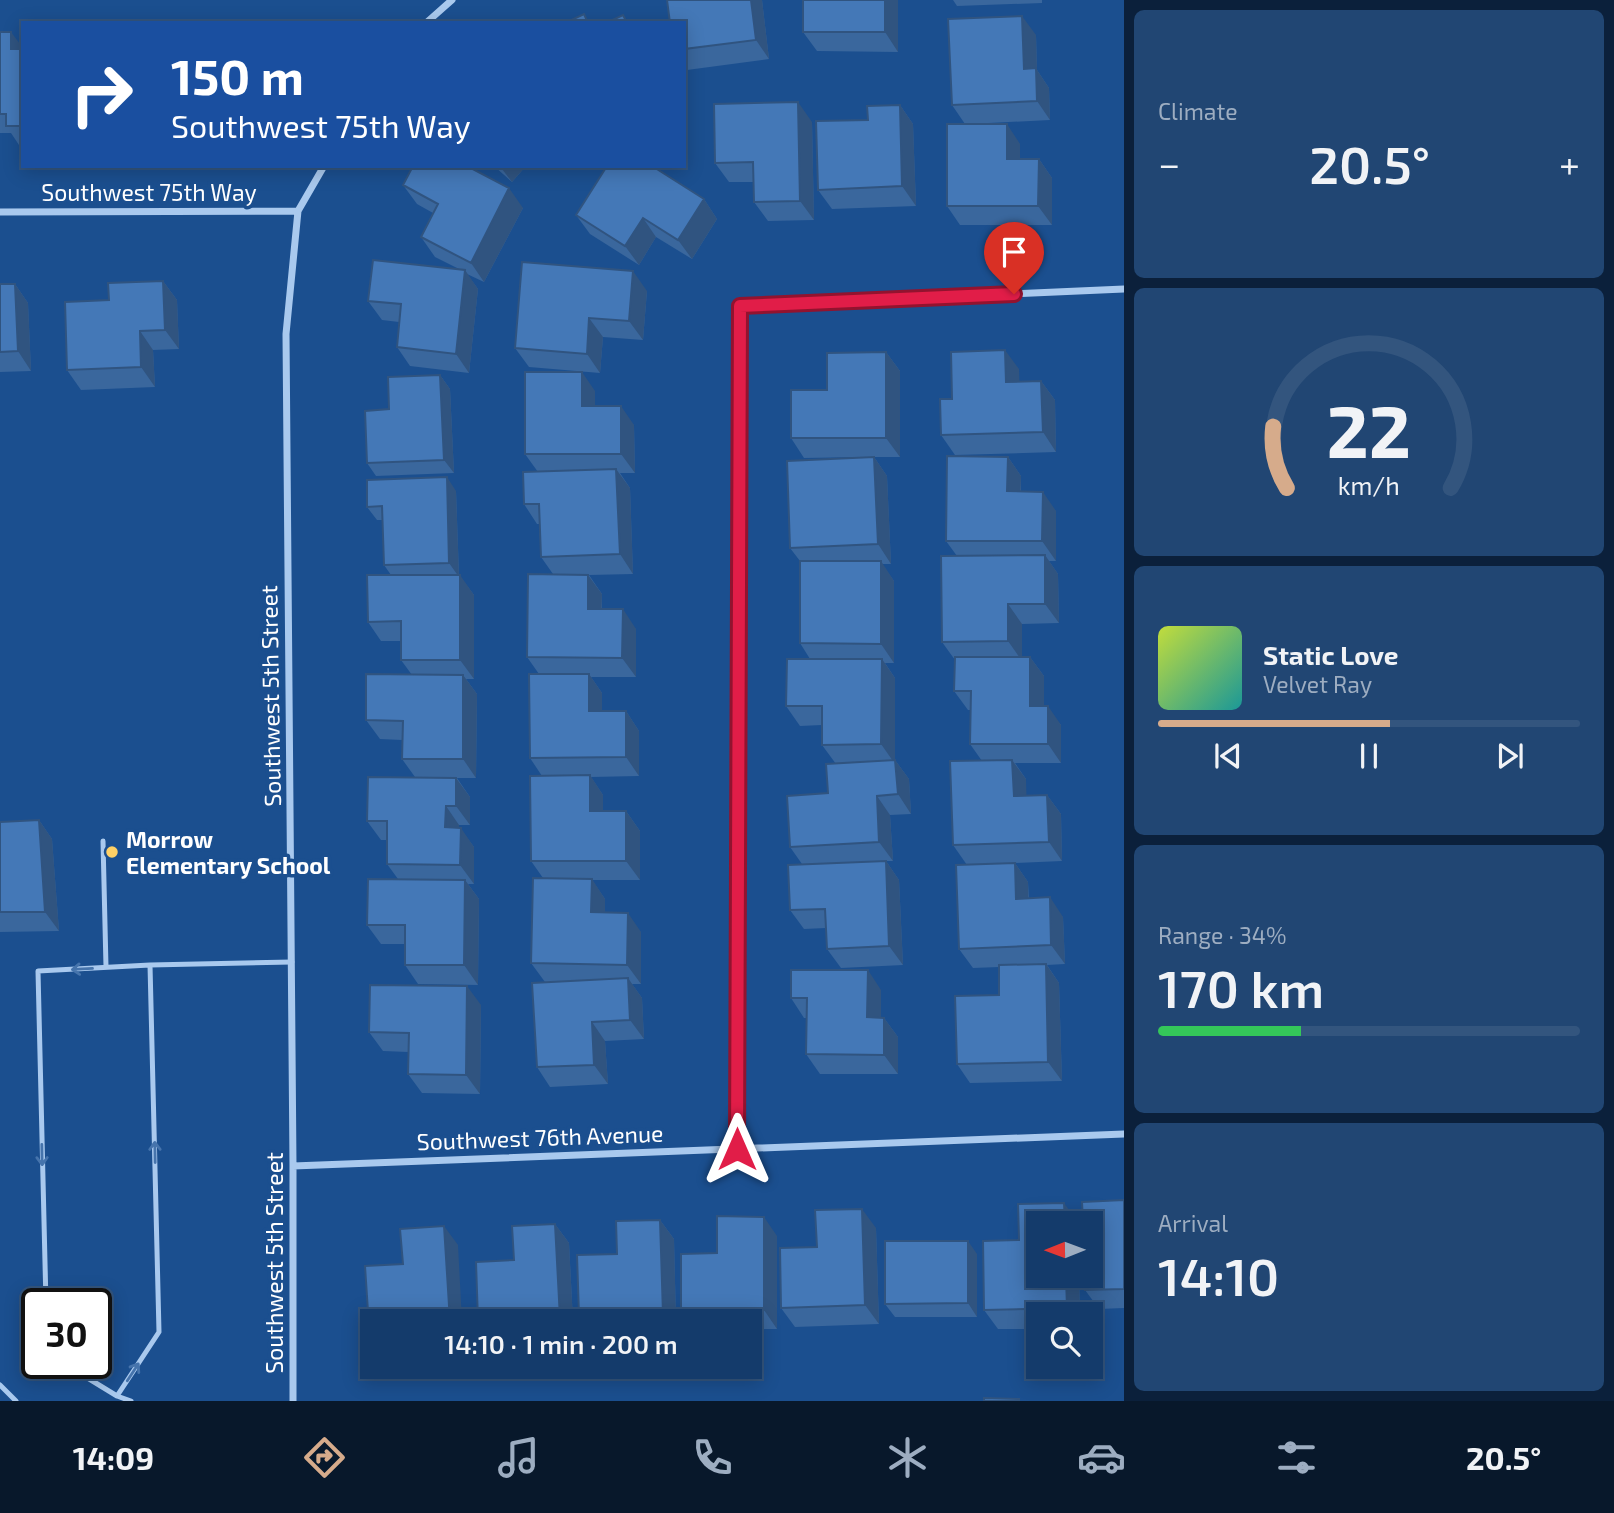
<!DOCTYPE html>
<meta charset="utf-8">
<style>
:root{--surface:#143b6b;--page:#214673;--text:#f1f3f6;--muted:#9dadc1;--line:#33557e;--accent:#d6ab8b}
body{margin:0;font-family:"Exo 2",sans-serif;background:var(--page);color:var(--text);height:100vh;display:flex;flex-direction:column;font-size:26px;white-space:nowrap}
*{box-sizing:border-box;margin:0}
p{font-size:23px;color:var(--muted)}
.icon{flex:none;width:38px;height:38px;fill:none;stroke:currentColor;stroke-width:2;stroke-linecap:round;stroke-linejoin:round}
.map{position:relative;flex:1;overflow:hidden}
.side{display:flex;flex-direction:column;gap:10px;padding:10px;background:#0b203b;width:490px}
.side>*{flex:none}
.guide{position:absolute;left:21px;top:21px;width:665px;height:147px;border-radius:0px;box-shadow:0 4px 18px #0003,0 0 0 2px var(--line);background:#1a4fa0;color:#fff;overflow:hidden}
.needle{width:46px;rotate:269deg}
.fabs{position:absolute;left:1026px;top:1211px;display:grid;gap:14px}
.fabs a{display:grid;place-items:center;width:77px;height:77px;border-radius:0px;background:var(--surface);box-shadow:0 4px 18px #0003,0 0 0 2px var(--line);font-size:35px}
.speed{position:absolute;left:21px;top:1288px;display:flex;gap:14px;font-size:35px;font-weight:700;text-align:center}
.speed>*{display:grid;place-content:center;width:91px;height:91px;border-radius:50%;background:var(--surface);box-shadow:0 4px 18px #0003,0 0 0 2px var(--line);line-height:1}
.speed .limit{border:4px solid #111;border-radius:10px;background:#fff;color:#111}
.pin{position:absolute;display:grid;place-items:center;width:60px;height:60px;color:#fff;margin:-72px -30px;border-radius:50% 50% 50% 0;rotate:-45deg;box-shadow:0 0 7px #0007}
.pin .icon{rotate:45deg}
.me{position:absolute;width:77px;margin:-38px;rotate:0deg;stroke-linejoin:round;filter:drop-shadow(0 0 5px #0008)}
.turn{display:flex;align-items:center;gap:24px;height:147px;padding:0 35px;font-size:32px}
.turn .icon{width:91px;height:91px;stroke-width:2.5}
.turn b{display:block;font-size:49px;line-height:60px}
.big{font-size:52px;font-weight:600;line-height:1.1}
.side .tile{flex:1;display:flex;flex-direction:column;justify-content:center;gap:10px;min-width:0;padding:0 24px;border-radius:10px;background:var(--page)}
.side .dial{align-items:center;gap:0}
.dial svg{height:182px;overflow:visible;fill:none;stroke:var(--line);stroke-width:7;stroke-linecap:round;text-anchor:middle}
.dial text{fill:var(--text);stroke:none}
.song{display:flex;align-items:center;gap:21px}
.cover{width:84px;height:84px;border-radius:10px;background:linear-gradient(135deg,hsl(70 70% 55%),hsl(180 70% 35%))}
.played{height:7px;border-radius:4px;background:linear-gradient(90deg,var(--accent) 55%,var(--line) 55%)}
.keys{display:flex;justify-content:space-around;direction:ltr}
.heat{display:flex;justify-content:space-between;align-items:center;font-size:38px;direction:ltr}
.charge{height:10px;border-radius:5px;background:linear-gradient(90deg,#34c759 34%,var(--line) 0)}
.trip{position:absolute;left:360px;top:1309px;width:402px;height:70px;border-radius:0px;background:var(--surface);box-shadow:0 4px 18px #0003,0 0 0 2px var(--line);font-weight:600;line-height:70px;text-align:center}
.tabs{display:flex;height:112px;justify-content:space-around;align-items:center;background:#08182b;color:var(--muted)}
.tabs .icon{width:49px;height:49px}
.tabs .on{color:var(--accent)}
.tabs b{font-size:32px;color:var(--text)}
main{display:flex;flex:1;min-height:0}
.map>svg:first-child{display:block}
</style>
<main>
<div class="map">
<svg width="1124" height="1401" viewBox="0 0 1124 1401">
<rect width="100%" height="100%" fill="#1b4f8f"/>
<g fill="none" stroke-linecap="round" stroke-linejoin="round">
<!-- service -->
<path stroke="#a9c9ee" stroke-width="5" d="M103 841 106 967
M46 1304 38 971 150 965 292 962
M63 1363 117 1396 159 1332 150 965
M0 1385 16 1401
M117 1396 131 1401"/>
<!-- minor -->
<path stroke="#a9c9ee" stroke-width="7" d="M426 23 452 0
M0 212 298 211
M737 1149 740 306 1124 289
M293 1166 1124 1134
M293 1401V1166L286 334 298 211 324 166"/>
</g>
<!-- wall -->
<path fill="#3a679d" d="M762 0 769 59 687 70 684 66V23Z
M898 0V52L817 51 803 32Z
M953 0H1042V3L957 6Z
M0 32 23 48V145H19L11 133H0Z
M1036 35 1037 70 1049 88 1050 120 969 124 1020 144V159H1039L1052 178V225H960L947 206 965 124 952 105Z
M900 105 913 124 916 206 832 209 818 190 868 120Z
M812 122 814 220 768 221 754 202V182H729L715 163Z
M494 166H526L512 182Z
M403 185 523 208 484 282 467 274 478 289 469 373 410 366 397 347 399 322 382 320 368 301 459 269 435 257 421 237 433 213 417 204Z
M704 199 717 219 692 259 656 237 639 265 590 234 576 215Z
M163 281 177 300 179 349 153 350 155 387 81 390 67 370 109 300Z
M0 284H15L28 303 31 371 0 372Z
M647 291 643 340 603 337 600 373 529 367 515 348Z
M886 352 900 371V457H874L887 476 891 564H882L894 581V663H885L895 678V760L909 779 911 814 890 815 893 861H886L899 880 903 965 841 968 827 949 826 928 804 929 790 910 802 864 790 847 828 793 836 764 822 745V725L800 726 786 706 810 659 800 643V561L790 548 862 457 804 458 791 438 827 390Z
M1019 369V382L1041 381 1055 400 1056 452 955 455 941 435 952 399Z
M440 375 450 389 454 473 376 476 367 463 389 409Z
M595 391V406L634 425 635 473H620L630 488 633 574 589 575 602 594V609L636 629V677H591L602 693V711H626L639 731V776L591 777 603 795V811H626L640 831V880H592L605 899V912L641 932V984H632L642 998 644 1039 605 1041 608 1084 550 1087 537 1067 545 982 531 963 543 878 531 861 542 776 530 758 539 674 527 657 553 574 541 557 539 524H537L524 504 538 472 525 454Z
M1008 457 1021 476V491L1056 511V561H1049L1058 574 1059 623 1022 624V657H1030L1044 676V706L1061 725V763H1015L1026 779V796L1047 795 1061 814 1062 861 1015 863 1028 882 1029 898 1063 917 1065 964 1047 965 1059 983 1062 1081 970 1083 957 1064 999 995V967L973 968 959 949 967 865 953 845 982 761 970 744V710H968L954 691 955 660 942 642 957 556 946 541Z
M456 491 459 575 474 595V679H466L477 694 476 778H457L470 797V825H459V827L474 847V884H468L479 899 478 985 418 984 405 965V944H381L367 925 398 879 387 864V840H381L367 821 415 777 402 759V740L380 739 366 720 412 675 401 660V641H381L368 622 391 575 384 565 382 520H377L367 507Z
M39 820 52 839 59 931 0 932V822Z
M881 990V1018H884L898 1037V1074H820L806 1054 807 1018H804L791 998Z
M481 1005 480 1094 422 1093 408 1074V1052L383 1051 369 1032Z
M1124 1200V1308L1099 1309 1085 1290Z
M660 1220 674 1239 676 1321H583L579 1316 617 1254Z
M1078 1222 1038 1276H1079L1080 1314H1038V1329H998L984 1310 1019 1240Z
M555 1224 569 1243 573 1321H478L514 1260Z
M876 1228 879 1324 795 1327 781 1308 817 1247Z
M777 1236V1329H751V1321H681L717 1253Z
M977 1254V1317H895L885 1304Z"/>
<!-- shaded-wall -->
<path fill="#305480" d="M751 0H762L769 59 756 40Z
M885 0H898V52L885 32Z
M1022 16 1036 35 1037 70 1049 88 1050 120 1037 101 1024 69Z
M11 32 23 48V65L11 49Z
M798 102 812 122 814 220 800 201Z
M900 105 913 124 916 206 902 186Z
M1007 124 1020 144V178L1007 159Z
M1039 159 1052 178V225L1038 206Z
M505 166H526L512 182 502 169Z
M509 188 523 208 484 282 471 263Z
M704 199 717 219 692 259 678 240Z
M643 218 656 237 639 265 625 246Z
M465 270 478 289 469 373 456 354Z
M633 271 647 291 643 340 629 321Z
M163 281 177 300 179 349 165 330Z
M15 284 28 303 31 371 18 351Z
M589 318 603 337 600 373 587 354Z
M140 331 153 350 155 387 141 367Z
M1005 350 1019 369 1020 401 1006 382Z
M886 352 900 371V457L886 438Z
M582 372 595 391V425L582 406Z
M440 375 450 389 454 473 444 460Z
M1041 381 1055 400 1056 452 1043 432Z
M621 406 634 425 635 473 621 454Z
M874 457 887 476 891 564 878 544Z
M1008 457 1021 476 1020 510 1007 491Z
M616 469 630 488 633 574 620 554Z
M447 477 456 491 459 577 449 563Z
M1043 492 1056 511V561L1042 541Z
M1045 555 1058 574 1059 623 1045 604Z
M881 561 894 581V663L881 644Z
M460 575 474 595V679L460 660Z
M588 575 602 594 601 628 588 609Z
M1008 604 1022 624V661L1008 641Z
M623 609 636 629V677L622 658Z
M1030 657 1044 676V726L1030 706Z
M882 659 895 678V764L881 744Z
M589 674 602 693V731L589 711Z
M463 675 477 694 476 778 463 759Z
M1048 706 1061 725V763L1048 744Z
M626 711 639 731V776L626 757Z
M895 760 909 779 911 814 898 794Z
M1012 760 1026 779 1027 816 1014 796Z
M590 775 603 795V831L590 811Z
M456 778 470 797V825L456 806Z
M1047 795 1061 814 1062 861 1049 842Z
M877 796 890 815 893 861 879 842Z
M446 806 459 825V847L445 827Z
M626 811 640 831V880L626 861Z
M39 820 52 839 59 931 45 912Z
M461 828 474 847V884L460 865Z
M886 861 899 880 903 965 889 946Z
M1015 863 1028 882 1029 918 1016 899Z
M592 879 605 899V931L591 912Z
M465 880 479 899 478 985 464 965Z
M1050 897 1063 917 1065 964 1051 945Z
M628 913 641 932V984L627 965Z
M1046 964 1059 983 1062 1081 1048 1062Z
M868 970 881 990V1037L867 1017Z
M628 978 642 998 644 1039 630 1020Z
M467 986 481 1005 480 1094 466 1075Z
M884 1018 898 1037V1074L884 1055Z
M592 1022 605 1041 608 1084 594 1065Z
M1064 1203 1078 1222V1223H1065Z
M862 1209 876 1228 879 1324 865 1305Z
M764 1217 777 1236V1329L764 1310Z
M660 1220 674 1239 676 1321H669L663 1314Z
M555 1224 569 1243 573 1321H563L560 1318Z
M444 1226 458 1245 462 1321H450Z
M968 1241 977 1254V1317L968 1303Z
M1066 1276H1079L1080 1314H1071L1067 1308Z
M726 1310 734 1321H725Z"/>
<!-- building -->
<path fill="#4478b7" stroke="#305480" stroke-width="2" d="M667 0H751L756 40 684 49V23H670Z
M803 0H885V32H803Z
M584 14 588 23H565Z
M623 15 627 23H606Z
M1022 16 1024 69 1036 68 1037 101 952 105 948 19Z
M0 32H11V49H23V126H6V114H0Z
M798 102 800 201 754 202 753 162 715 163 714 104Z
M900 105 902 186 818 190 816 121 868 120 867 106Z
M947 124H1007V159H1039L1038 206H947Z
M413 166H467L509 188 471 263 421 237 438 204 403 185Z
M607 166H652L704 199 678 240 643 218 625 246 576 215Z
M373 260 465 270 456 354 397 347 401 304 368 301Z
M522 262 633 271 629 321 589 318 587 354 515 348Z
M163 281 165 330 140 331 141 367 67 370 65 302 109 300 108 283Z
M0 284H15L18 351 0 352Z
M1005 350 1006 382 1041 381 1043 432 941 435 940 399H952L951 352Z
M886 352V438H791V390H827V353Z
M525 372H582V406H621V454H525Z
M440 375 444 460 367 463 365 411 389 409 388 377Z
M947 456 1008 457 1007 491 1043 492 1042 541H946Z
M874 457 878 544 790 548 787 461Z
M616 469 620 554 541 557 539 504H524L523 472Z
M447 477 449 563 384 565 382 506 367 507V480Z
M1045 555V604H1008V641L942 642 941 556Z
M800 561H881V644L800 643Z
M528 574 588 575V609H623L622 658 527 657Z
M367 575H460V660H401V621L368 622Z
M955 657H1030V706H1048V744H970L971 691H954Z
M787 659H882L881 744 822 745V706H786Z
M366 674 463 675V759H402L403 721 366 720Z
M529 674H589V711H626V757L530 758Z
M895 760 898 794 877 796 879 842 790 847 787 796 828 793 826 764Z
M1012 760 1014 796 1047 795 1049 842 953 845 950 761Z
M590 775V811H626V861H531L530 776Z
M368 777 456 778V806H446L445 827 461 828 460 865 387 864V821H367Z
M39 820 45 912H0V822Z
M886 861 889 946 827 949 825 909 790 910 788 865Z
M1015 863 1016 899 1050 897 1051 945 959 949 956 865Z
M533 878 592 879 591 912 628 913 627 965 531 963Z
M368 879 465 880 464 965H405V925H367Z
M1046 964 1048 1062 957 1064 955 996 999 995V965Z
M791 970H868L867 1017 884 1018V1055L806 1054 807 998H791Z
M628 978 630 1020 592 1022 594 1065 537 1067 532 983Z
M370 985 467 986 466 1075 408 1074 409 1033 369 1032Z
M1124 1200V1289L1085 1290V1276H1090V1223H1083L1082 1202Z
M1064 1203 1065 1223H1038V1276H1066L1067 1308 984 1310 983 1241 1019 1240 1018 1204Z
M862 1209 865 1305 781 1308 780 1248 817 1247 815 1210Z
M717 1216 764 1217V1310H726L725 1321H681V1254L717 1253Z
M660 1220 663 1314 579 1316 577 1255 617 1254 616 1221Z
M555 1224 560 1318 478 1321 476 1262 514 1260 512 1226Z
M444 1226 450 1321H373V1327H369L365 1266 403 1264 400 1229Z
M885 1241H968V1303L885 1304Z
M984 1398 1019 1399V1401H984Z"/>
<!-- one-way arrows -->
<defs><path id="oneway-shaft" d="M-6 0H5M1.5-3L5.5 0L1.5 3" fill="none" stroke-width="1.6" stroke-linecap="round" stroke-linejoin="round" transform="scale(1.75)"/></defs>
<g stroke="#4674ac">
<use href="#oneway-shaft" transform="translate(82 969) rotate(177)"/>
<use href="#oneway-shaft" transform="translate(155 1152) rotate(-91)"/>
<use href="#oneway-shaft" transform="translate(42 1155) rotate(89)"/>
<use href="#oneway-shaft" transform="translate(133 1372) rotate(-57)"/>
</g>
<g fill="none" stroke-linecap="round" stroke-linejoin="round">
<defs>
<path id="route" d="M737 1149 740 306 1014 294"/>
</defs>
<!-- route casing -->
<use href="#route" stroke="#92132f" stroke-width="18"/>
<!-- route -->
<use href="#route" stroke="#e11d48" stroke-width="12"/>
</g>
<!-- markers -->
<circle fill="#ffd166" stroke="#1b4f8f" stroke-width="2.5" cx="112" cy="852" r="7"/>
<g text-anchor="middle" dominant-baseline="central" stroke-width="7" stroke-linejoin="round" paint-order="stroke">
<!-- street labels -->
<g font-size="23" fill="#fff" stroke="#1b4f8f">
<text x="149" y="192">Southwest 75th Way</text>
<text transform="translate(270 696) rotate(-91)">Southwest 5th Street</text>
<text transform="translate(540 1137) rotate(-2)">Southwest 76th Avenue</text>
<text transform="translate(274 1263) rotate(-90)">Southwest 5th Street</text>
</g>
<!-- poi labels -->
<g font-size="23" font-weight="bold" fill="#fff" stroke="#1b4f8f" text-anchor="start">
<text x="126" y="839">Morrow<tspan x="126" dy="26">Elementary School</tspan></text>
</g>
</g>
</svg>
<div class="fabs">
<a><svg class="needle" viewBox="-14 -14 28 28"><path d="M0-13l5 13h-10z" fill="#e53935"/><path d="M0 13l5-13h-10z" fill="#9dadc1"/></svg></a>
<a><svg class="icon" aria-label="search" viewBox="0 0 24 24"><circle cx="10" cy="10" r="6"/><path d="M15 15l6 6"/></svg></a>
</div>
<div class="speed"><div class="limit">30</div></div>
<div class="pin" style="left:1014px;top:294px;background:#d93025"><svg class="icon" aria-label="arrive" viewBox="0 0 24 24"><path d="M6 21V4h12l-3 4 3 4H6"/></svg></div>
<svg class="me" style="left:737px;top:1149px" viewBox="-20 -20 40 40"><path d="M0-17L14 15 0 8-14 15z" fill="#e11d48" stroke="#fff" stroke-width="4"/></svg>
<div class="trip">14:10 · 1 min · 200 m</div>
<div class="guide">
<div class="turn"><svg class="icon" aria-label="right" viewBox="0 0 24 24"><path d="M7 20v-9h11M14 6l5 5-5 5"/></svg><div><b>150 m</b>Southwest 75th Way</div></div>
</div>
</div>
<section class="side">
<div class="tile"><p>Climate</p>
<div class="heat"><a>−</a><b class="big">20.5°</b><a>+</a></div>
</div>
<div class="tile dial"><svg viewBox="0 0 100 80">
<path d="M14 69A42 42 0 1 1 86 69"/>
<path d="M14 69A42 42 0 0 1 8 42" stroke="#d6ab8b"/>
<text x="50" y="56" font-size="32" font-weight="700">22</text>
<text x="50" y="72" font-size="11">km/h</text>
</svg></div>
<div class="tile">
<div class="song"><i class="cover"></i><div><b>Static Love</b><p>Velvet Ray</p></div></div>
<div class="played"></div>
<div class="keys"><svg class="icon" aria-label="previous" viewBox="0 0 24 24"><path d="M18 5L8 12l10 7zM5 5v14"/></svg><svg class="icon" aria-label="pause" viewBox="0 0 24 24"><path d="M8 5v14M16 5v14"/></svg><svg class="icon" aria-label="next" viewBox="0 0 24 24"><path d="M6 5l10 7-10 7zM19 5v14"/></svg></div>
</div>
<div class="tile"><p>Range · 34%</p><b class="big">170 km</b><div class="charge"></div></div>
<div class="tile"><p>Arrival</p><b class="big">14:10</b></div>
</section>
</main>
<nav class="tabs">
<b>14:09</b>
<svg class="icon on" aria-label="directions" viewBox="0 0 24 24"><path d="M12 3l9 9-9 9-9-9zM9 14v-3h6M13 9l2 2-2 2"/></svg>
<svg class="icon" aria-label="music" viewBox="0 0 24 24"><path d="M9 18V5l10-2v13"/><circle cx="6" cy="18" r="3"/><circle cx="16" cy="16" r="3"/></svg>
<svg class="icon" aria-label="phone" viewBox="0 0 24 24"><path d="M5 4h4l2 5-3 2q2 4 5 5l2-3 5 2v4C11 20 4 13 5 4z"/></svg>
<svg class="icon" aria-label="climate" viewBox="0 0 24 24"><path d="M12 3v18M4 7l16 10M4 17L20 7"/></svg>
<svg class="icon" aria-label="car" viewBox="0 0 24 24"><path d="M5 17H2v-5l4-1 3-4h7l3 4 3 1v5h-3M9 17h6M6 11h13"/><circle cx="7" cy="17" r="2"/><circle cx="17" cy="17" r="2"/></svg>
<svg class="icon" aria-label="filters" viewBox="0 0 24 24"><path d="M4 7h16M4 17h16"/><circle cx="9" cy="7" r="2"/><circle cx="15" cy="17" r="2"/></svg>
<b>20.5°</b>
</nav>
